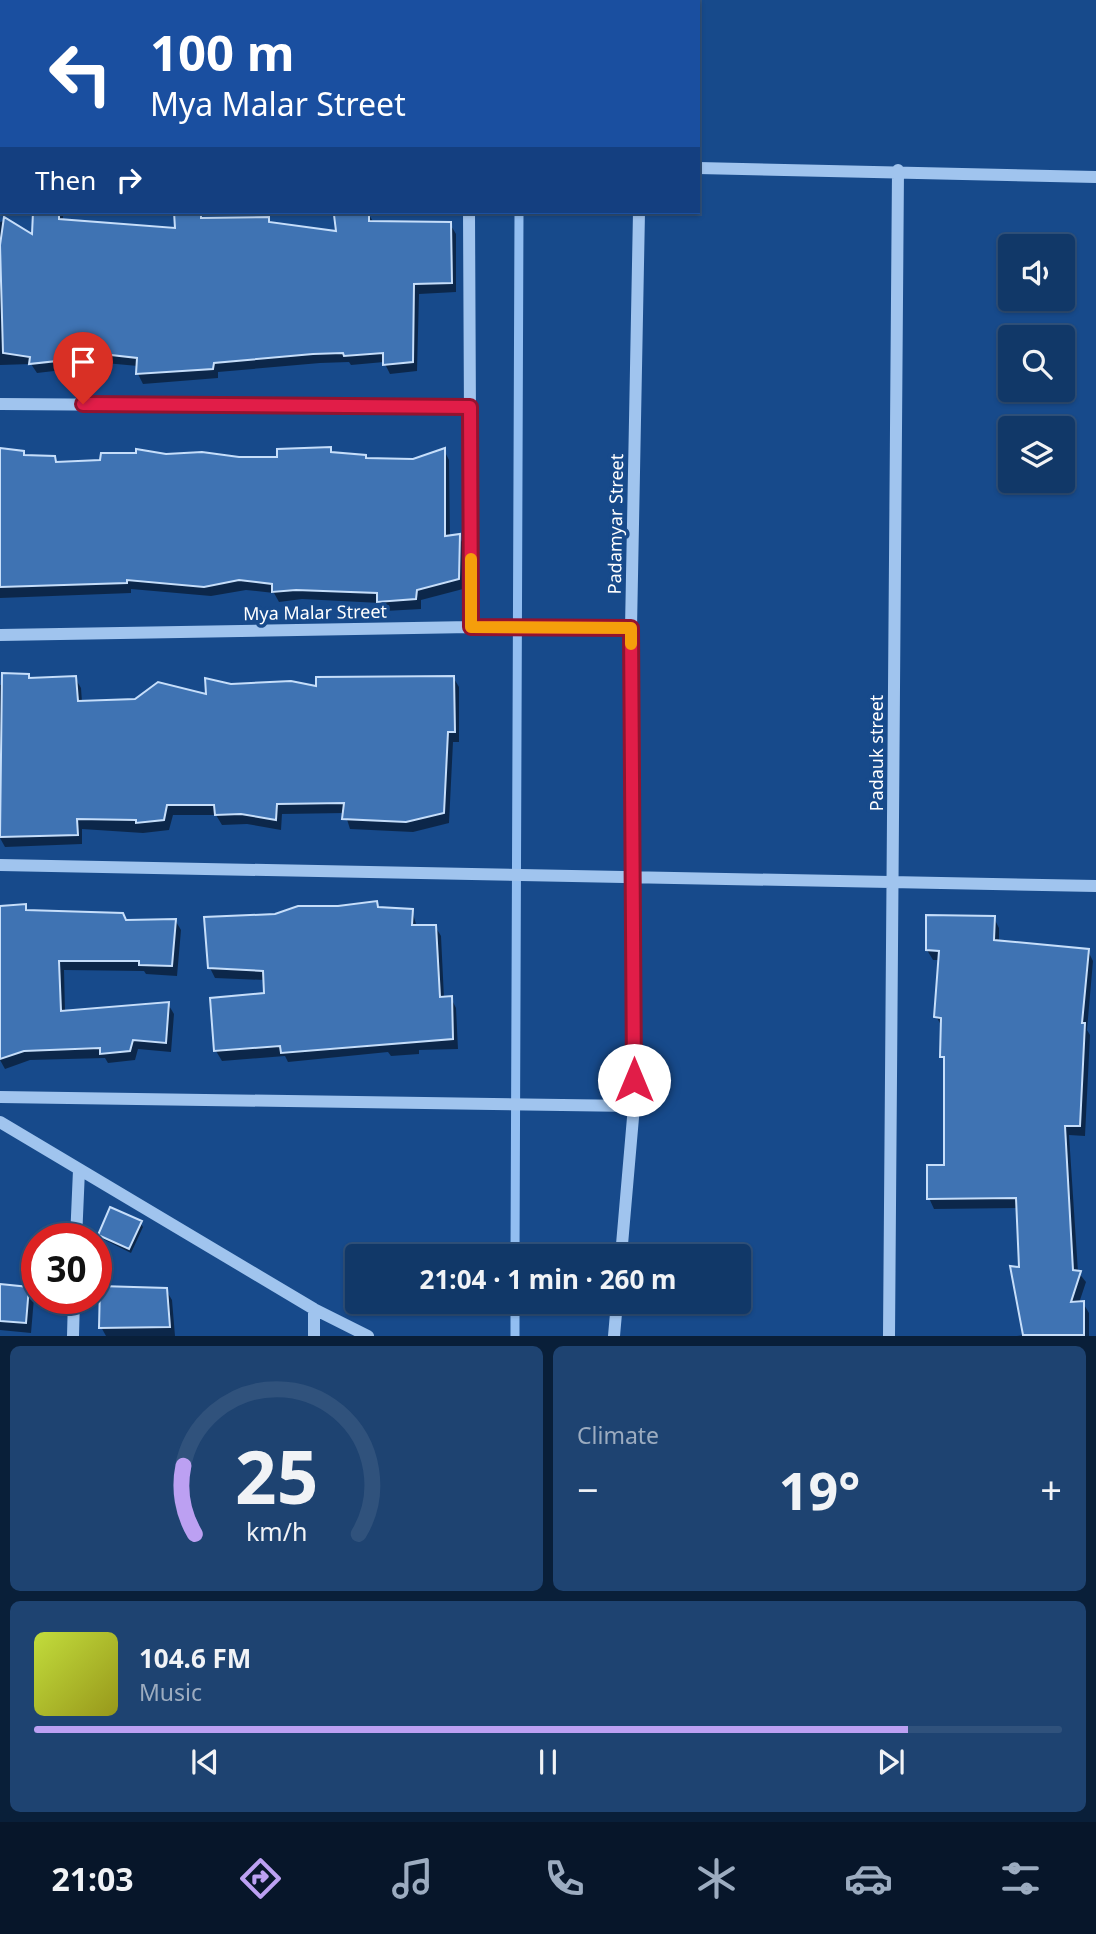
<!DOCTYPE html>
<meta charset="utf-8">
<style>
:root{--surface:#113868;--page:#1e4371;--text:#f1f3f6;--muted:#9cacc0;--line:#30527c;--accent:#bca0f2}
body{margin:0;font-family:"Noto Sans",sans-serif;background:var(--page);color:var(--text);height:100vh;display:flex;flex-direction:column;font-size:26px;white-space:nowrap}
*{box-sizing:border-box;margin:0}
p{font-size:23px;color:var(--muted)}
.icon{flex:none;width:38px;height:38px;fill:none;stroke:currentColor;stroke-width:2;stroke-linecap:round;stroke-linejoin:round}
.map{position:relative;height:1336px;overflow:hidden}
.drawer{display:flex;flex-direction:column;gap:10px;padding:10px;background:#091f39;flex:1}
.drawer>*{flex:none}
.hud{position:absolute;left:0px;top:0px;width:700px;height:214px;box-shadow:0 2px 5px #0004,0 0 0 2px var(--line);background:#1a4fa0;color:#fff;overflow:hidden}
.fabs{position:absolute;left:998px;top:234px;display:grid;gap:14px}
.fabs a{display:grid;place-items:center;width:77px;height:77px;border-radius:7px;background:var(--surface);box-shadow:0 2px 5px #0004,0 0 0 2px var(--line);font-size:35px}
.speed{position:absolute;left:21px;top:1223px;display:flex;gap:14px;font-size:35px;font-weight:700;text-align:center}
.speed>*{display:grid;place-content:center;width:91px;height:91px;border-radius:50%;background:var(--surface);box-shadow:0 2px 5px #0004,0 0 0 2px var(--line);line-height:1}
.speed .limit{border:10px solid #d22;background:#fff;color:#111}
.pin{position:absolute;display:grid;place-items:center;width:60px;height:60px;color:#fff;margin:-72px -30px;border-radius:50% 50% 50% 0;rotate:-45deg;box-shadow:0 0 7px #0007}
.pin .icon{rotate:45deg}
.me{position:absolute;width:77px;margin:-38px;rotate:0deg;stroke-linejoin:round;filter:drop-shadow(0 0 5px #0008)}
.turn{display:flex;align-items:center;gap:24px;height:147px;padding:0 35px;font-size:32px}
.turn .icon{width:91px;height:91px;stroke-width:2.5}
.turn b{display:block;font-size:49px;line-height:60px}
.then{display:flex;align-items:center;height:66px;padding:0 35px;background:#0003;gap:14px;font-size:26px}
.big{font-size:52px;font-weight:700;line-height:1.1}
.drawer .widget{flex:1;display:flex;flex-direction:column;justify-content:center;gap:10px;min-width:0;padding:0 24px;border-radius:10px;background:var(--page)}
.drawer .dial{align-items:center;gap:0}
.dial svg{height:182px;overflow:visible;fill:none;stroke:var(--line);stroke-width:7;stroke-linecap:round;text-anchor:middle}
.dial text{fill:var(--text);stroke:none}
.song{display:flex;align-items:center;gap:21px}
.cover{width:84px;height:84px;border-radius:10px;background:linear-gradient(135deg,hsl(70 70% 55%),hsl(60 70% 35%))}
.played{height:7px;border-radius:4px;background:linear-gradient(90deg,var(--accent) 85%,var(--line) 85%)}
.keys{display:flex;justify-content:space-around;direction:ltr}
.heat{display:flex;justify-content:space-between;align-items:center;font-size:38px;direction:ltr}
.drawer .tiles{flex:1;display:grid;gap:10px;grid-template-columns:1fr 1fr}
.widget:last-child{grid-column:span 2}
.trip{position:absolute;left:345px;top:1244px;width:406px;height:70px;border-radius:7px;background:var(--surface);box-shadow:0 2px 5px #0004,0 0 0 2px var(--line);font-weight:700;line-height:70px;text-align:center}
.dock{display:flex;height:112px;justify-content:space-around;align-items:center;background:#07162a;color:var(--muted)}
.dock .icon{width:49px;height:49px}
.dock .active{color:var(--accent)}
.dock b{font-size:32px;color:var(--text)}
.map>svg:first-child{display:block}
</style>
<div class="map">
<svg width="1096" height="1336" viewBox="0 0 1096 1336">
<rect width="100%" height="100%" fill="#174a8b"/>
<!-- shadow -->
<path fill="#0007" d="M0 0H453L454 2H2L0 82Z
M34 212H63V221L177 230 200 214 203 220 268 219 271 224 338 233 368 213 374 223 450 224 456 234V292L419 294 417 371 390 374 384 362 351 365 349 362 320 363 218 372V378L143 384 138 374V366L72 360 71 369 37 373 31 364 0 365V222L6 220 34 237Z
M330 449 333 454 367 460 413 461 444 450 449 460 450 537 459 536 464 546 463 589 421 600V609L385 611 380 603 302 599 279 602 274 593 246 590 211 596 131 589V593L0 598V450L23 452 25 457 54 458 57 463 166 455 279 459Z
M28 676 30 680 75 678 81 688 82 702 208 696 231 685 318 689 453 677 459 687V742H453L449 823 413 832 350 829 345 813 282 814 281 830 247 824 222 825 216 815H173L169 830 143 833 82 829V844L5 847 0 838V685Z
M377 903 380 909 412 911 417 927 435 926 441 936 444 998H451L456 1008 458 1049 419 1050V1054L391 1056 388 1052 288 1062 285 1056 222 1061 216 1051 265 994V980L215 978 210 968 275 915Z
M25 906 29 912 126 922 175 920 181 930 177 976 146 974 144 971 64 970 65 1012 168 1004 174 1014 171 1052 138 1049 135 1060 108 1063 105 1058 30 1060 5 1069 0 1060V907Z
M994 918 999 928V943L1088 951 1093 961 1087 1030 1090 1035 1085 1136 1069 1135 1078 1272 1086 1282 1079 1303H1083L1089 1313V1336H1017L1025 1335 1019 1208 934 1209 929 1198 946 1166V1063L942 1056V1027L936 1016 940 960H933L927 950Z
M140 1222 143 1227 131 1253 103 1239 100 1235Z
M0 1286 28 1288 34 1298 31 1333 0 1330Z
M166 1290 172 1300 175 1336H106L101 1327Z"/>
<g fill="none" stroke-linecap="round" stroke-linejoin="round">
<!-- stream -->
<path stroke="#92bef1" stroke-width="9" d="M520 2V0
M515 1256 519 212
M515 1336V1302"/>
</g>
<!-- building -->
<path fill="#3f73b3" stroke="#c6defa" stroke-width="2" d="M33 212H59V219L175 228 174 212H201V218L269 217V222L336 231 334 215 361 212H369V221L451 222 452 283 414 284 413 362 383 365V353L344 356 343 353 313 354 214 363 213 369 136 374 137 358 67 350 66 360 29 364 30 357 3 353 0 245 4 217 32 234Z
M331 447V452L366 455V458L413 459 445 448V536L460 534 459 579 417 590 416 599 377 602V593L296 590 272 592V584L239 580 204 587 127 580V583L0 587V448L24 451V455L55 456 56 462 100 460 101 453H136V449L166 454 202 452 239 457H277V449Z
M2 673 29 674V678L76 676 78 701 135 699 158 682 206 694 205 678 231 684 291 681 316 686V677L454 676 455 732H448L444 813 406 822 342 819 344 803 277 804 276 820 241 814 215 815 214 805H167L164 820 136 823V820L77 819 78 835 0 837Z
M377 901 378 907 413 909 412 925H436L440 997 452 996 453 1039 281 1053 280 1046 214 1051 210 998 264 993 263 971 208 968 204 917 275 914 298 906H338Z
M26 904V910L123 913 126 920 176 919 172 966 139 965V961H59L61 1011 169 1002 166 1043 133 1040 130 1051 100 1054V1048L24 1051 0 1059V906Z
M926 915 995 916 994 940 1089 949 1082 1023H1085L1080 1126H1065L1073 1270 1081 1271 1071 1302 1084 1301V1335H1023L1010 1266 1019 1267 1016 1198 927 1199V1165H944V1057H940L941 1018 934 1017 939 951 926 950Z
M110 1207 142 1221 129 1249 98 1235Z
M0 1284 29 1287 26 1323 0 1321Z
M100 1286 167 1288 170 1327 99 1328Z"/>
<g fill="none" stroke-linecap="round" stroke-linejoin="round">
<!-- minor -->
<path stroke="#a0c4ee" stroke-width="12" d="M468 0V2
M642 2V0
M0 159H2
M698 168 1096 177
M469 212 471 627
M0 404 470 407
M0 635 471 627 631 628
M0 865 1096 886
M0 1097 634 1106
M0 1122 314 1309 368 1336
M76 1239 79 1170
M621 1256 634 1106 631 628 639 212
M73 1336 74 1298
M314 1336V1309
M614 1336 617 1302
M889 1336 898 170"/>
</g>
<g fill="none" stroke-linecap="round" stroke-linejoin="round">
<defs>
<path id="route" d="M83 404 470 407 471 627 631 628 634 1080"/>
</defs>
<!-- route casing -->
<use href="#route" stroke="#92132f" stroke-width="18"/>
<!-- route -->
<use href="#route" stroke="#e11d48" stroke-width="12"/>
<!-- slow -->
<path stroke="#f59e0b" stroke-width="12" d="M471 559V627L631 628V644"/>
</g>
<g text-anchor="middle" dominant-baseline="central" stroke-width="7" stroke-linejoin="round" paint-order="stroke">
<!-- street labels -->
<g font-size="18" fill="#fff" stroke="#174a8b">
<text transform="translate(615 524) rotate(-89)">Padamyar Street</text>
<text transform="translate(315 612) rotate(-1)">Mya Malar Street</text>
<text transform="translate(876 753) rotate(-90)">Padauk street</text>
</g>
</g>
</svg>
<div class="fabs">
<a><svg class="icon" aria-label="sound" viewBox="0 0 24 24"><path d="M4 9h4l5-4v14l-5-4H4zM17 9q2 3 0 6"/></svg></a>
<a><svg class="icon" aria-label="search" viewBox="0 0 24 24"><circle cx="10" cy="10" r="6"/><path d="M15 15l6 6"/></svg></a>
<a><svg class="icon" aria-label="layers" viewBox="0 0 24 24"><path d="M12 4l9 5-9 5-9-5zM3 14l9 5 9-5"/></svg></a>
</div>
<div class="speed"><div class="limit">30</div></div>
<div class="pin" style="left:83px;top:404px;background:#d93025"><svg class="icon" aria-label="arrive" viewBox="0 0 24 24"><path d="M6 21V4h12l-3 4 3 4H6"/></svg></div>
<svg class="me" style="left:634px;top:1080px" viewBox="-20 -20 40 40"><circle r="19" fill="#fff"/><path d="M0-13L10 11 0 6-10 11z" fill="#e11d48"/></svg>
<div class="trip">21:04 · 1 min · 260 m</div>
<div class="hud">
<div class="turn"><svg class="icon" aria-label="left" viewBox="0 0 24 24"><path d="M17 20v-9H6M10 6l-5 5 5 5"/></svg><div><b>100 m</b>Mya Malar Street</div></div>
<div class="then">Then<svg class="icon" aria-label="right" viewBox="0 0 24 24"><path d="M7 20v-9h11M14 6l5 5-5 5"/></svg></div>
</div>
</div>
<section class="drawer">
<div class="tiles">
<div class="widget dial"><svg viewBox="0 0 100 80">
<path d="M14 69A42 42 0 1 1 86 69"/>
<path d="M14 69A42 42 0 0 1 9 39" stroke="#bca0f2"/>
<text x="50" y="56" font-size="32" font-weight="700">25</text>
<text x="50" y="72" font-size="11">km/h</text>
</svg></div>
<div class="widget"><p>Climate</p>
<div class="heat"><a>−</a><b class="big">19°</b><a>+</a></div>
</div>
<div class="widget">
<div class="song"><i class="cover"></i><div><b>104.6 FM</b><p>Music</p></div></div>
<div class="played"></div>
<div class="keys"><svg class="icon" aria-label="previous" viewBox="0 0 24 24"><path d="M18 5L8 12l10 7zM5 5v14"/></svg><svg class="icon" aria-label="pause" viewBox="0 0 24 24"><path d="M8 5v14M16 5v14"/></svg><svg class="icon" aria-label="next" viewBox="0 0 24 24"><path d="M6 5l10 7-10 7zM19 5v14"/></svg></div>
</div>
</div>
</section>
<nav class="dock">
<b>21:03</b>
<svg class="icon active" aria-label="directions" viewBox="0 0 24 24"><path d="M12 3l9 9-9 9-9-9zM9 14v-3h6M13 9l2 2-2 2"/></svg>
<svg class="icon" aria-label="music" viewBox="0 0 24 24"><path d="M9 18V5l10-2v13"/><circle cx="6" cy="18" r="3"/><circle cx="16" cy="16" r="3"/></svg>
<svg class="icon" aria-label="phone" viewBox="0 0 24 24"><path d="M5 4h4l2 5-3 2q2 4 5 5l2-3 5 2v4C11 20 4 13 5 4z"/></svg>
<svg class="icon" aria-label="climate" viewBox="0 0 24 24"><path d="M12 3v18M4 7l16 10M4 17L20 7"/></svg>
<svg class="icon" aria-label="car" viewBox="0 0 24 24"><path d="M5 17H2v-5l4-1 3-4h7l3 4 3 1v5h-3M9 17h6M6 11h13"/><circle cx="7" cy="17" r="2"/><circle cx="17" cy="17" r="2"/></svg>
<svg class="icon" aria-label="filters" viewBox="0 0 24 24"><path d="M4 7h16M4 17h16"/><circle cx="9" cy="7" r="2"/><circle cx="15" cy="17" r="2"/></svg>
</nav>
